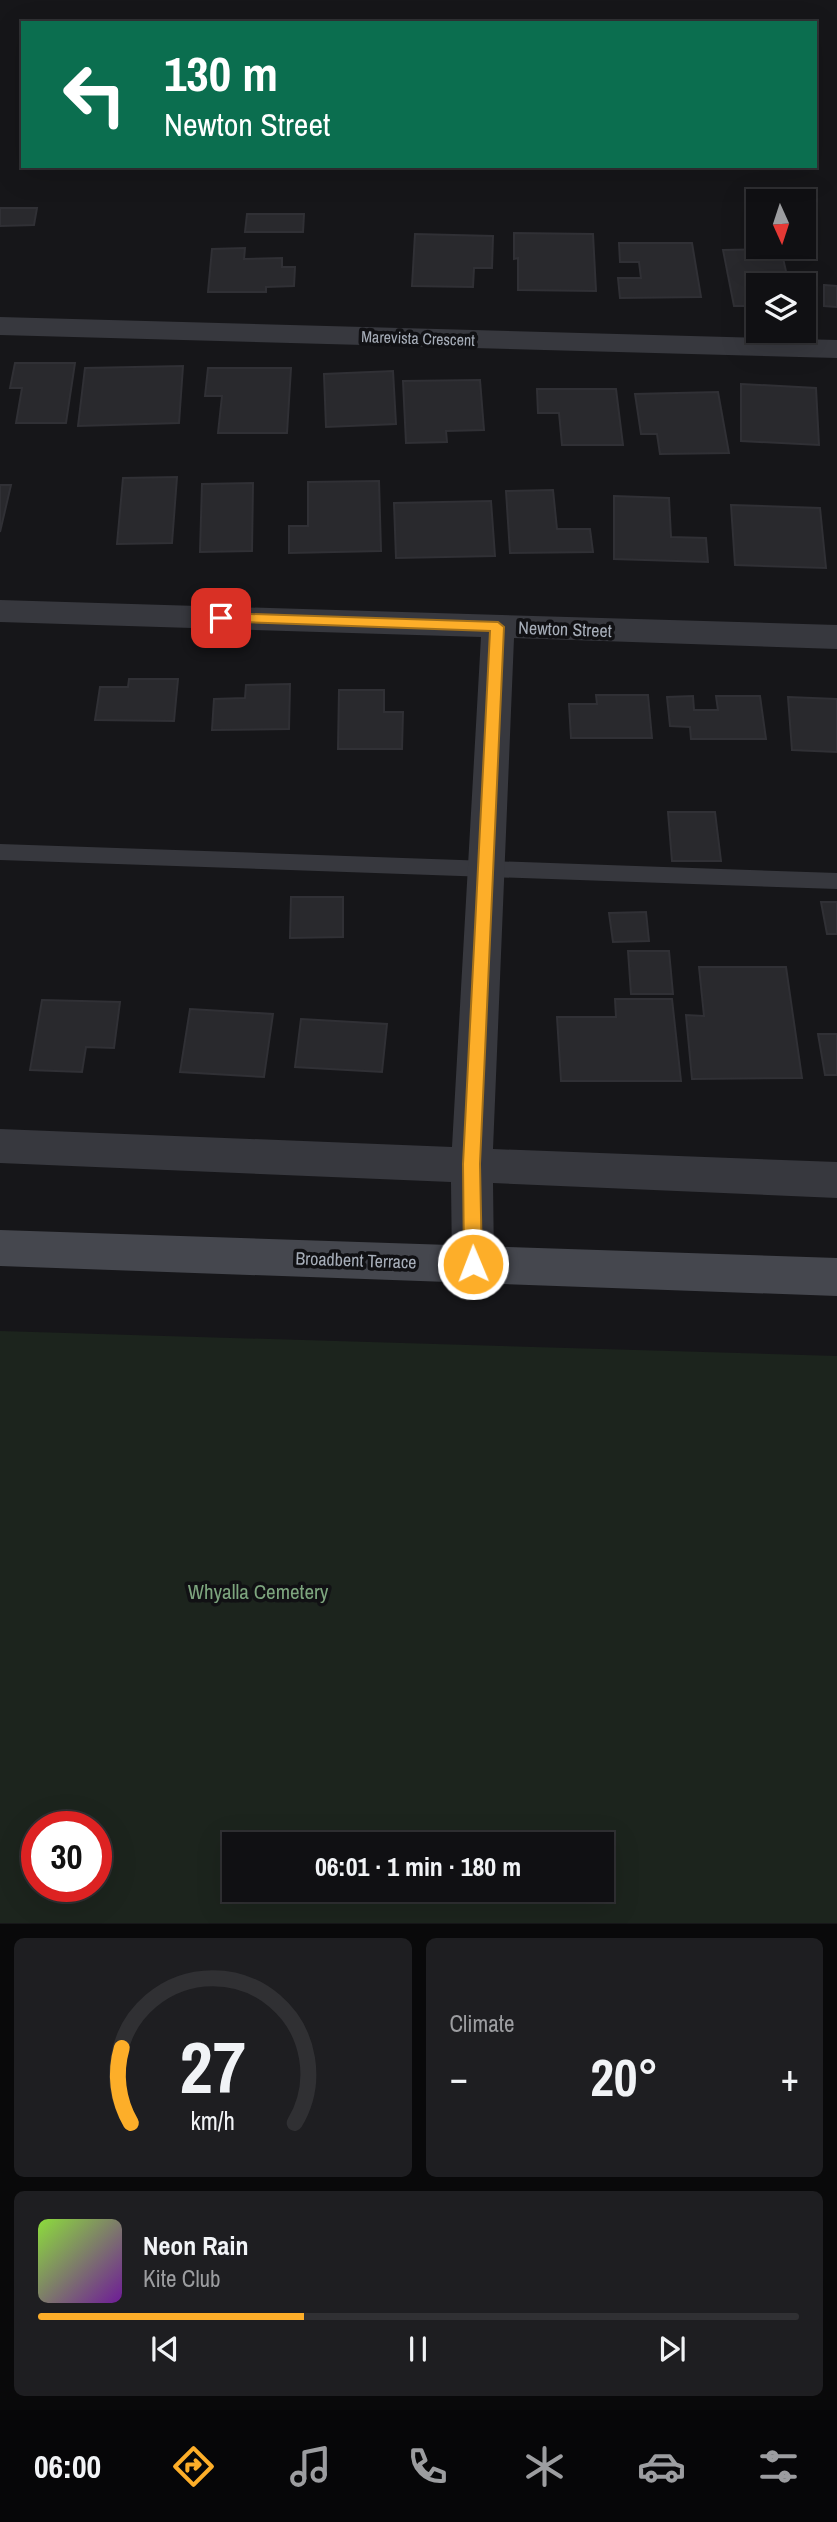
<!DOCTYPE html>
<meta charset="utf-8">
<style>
:root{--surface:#101013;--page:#1e1e21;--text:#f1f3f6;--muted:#9c9da0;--line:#303033;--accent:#fdae29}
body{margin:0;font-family:"Archivo Narrow",sans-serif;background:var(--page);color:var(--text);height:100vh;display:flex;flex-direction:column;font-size:26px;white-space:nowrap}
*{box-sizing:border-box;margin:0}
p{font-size:23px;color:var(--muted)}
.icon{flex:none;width:38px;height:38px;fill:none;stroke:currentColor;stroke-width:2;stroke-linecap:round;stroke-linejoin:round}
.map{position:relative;height:1924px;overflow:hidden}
.drawer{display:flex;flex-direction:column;gap:14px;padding:14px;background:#09090a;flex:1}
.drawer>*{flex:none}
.top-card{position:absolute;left:21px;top:21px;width:796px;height:147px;border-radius:0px;box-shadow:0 7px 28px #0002,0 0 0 2px var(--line);background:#0b6e4f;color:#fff;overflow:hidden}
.needle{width:46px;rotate:177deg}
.controls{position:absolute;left:746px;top:189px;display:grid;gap:14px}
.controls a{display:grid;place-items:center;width:70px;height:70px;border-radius:0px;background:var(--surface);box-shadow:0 7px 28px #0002,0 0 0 2px var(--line);font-size:35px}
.speed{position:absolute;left:21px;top:1811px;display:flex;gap:14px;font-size:35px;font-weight:700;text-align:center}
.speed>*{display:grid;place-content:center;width:91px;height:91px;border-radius:50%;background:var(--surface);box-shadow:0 7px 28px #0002,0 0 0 2px var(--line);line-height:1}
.speed .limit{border:10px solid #d22;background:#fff;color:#111}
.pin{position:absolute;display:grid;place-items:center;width:60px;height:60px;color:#fff;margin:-30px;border-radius:14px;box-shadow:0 4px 10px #0006}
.me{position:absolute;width:77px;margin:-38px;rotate:359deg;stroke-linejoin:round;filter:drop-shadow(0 0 5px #0008)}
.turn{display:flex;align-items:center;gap:24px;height:147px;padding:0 28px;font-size:32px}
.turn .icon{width:91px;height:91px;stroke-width:2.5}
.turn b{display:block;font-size:49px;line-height:60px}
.big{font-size:52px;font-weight:700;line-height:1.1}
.drawer .tile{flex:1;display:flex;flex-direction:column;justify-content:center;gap:10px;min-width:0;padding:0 24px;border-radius:10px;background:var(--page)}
.drawer .dial{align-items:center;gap:0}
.dial svg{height:182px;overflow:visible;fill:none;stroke:var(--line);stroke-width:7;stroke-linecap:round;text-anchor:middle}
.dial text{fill:var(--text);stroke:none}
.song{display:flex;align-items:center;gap:21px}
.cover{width:84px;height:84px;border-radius:10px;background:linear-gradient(135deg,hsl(90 70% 55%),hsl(280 70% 35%))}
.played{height:7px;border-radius:4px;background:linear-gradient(90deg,var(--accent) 35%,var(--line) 35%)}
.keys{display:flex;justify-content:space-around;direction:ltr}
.heat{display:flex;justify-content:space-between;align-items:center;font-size:38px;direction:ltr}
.drawer .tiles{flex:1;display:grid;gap:14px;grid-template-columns:1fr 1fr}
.tile:last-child{grid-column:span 2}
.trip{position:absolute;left:222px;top:1832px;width:392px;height:70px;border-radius:0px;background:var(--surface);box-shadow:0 7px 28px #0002,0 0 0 2px var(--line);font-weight:700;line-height:70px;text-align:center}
.dock{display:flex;height:112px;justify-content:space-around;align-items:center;background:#060608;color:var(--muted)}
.dock .icon{width:49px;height:49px}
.dock .active{color:var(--accent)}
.dock b{font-size:32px;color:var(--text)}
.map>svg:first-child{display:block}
</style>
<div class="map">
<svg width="837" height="1924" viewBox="0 0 837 1924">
<rect width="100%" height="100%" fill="#161619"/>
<!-- green -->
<path fill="#1c241d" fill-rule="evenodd" d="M0 1331 837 1356V1923H0ZM37 1827H96V1886H37ZM234 1844H602V1890H234Z"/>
<!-- building -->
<path fill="#29292d" stroke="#303035" stroke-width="2" d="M0 208H37L34 225 0 226Z
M247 214H304L303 232H245Z
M514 233 593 234 596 291 518 290V258L514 259Z
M415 234 493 236 492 268H474L473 287 412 286Z
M619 243H692L701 297 620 298 618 278H641L639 262H620Z
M245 248 244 259 282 258V267H295L294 286 266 287V292H208L212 249Z
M781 249 789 285H758V306H734L723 250Z
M824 285 837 286V307L824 306Z
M15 363H75L66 423H16L22 388H10Z
M183 366 179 423 78 426 85 368Z
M208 368H291L287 433H218L222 396H205Z
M393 371 396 424 326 427 324 374Z
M480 380 484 430 446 431 447 442 406 443 403 381Z
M741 384 816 388 819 445 741 441Z
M537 389H616L623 445H562L559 413H538Z
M718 392 729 453 660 454 657 434H641L635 394Z
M177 477 172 543 117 544 123 478Z
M379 481 381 551 289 553V526H308V482Z
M253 483 252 551 200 552 202 484Z
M0 485H11L0 532Z
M553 490 557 529H590L593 552 510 553 506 491Z
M614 496 669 498 671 537 706 538 708 562 614 559Z
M491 501 495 556 396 558 394 503Z
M731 505 820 508 826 568 735 565Z
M129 679H178L174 721 95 720 100 687H128Z
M290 684 289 729 212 730 214 699 245 698 246 685Z
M339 690H384V712H403L402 749H338Z
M596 695H648L652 738H571L569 704H597Z
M693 696 694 710H718L716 696H760L766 739H691L690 727 670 726 667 697Z
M788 697 837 699V752L792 750Z
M668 812H715L721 861H672Z
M291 897H343V937L290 938Z
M821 902H837V934H827Z
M646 912 649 941 613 942 609 913Z
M628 951H669L673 994H631Z
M699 967H786L802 1078 692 1079 686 1015 704 1016Z
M615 999H672L681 1081H561L557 1017H616Z
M42 1000 120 1002 114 1048 86 1047 82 1072 30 1070Z
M190 1009 273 1014 264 1077 180 1072Z
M301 1019 387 1024 382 1072 295 1067Z
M818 1034H837V1075H825Z"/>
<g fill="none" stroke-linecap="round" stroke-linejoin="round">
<!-- service -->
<path fill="#37383e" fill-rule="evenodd" d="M0 844 837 873V889L0 860Z"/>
<!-- minor -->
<path fill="#37383e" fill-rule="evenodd" d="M0 317 837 340V358L0 335Z
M0 600 837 625V649L514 638 493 1149 837 1162V1198L493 1183 494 1264 488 1277 473 1283 458 1277 452 1264 451 1182 0 1163V1129L452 1147 481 637 0 622Z"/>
<!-- secondary -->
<path fill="#45474e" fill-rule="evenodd" d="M0 1230 837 1258V1296L0 1266Z"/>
</g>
<!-- route -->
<path fill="#fdae29" stroke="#a4711b" stroke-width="2" d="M221 613 498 622 504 627 480 1164 482 1264 479 1269 473 1271 467 1269 464 1264 463 1164 490 631 216 621 214 618Z"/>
<g text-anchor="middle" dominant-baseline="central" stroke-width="7" stroke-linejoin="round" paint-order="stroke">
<!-- far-street labels -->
<g font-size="16" fill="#a7aeb9" stroke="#111114">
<text transform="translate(418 338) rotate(2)">Marevista Crescent</text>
</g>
<!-- street labels -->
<g font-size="18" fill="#a7aeb9" stroke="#111114">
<text transform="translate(565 629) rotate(2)">Newton Street</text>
<text transform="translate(356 1260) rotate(2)">Broadbent Terrace</text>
</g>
<!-- near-park labels -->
<g font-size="21" fill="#7da57e" stroke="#111114">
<text x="258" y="1591">Whyalla Cemetery</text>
</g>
</g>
</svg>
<div class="controls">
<a><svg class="needle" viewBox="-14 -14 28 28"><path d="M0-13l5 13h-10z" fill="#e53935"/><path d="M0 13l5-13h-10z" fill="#9c9da0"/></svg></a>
<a><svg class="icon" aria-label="layers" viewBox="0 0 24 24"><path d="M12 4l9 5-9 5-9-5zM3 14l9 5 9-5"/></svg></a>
</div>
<div class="speed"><div class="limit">30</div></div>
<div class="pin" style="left:221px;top:618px;background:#d93025"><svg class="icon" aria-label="arrive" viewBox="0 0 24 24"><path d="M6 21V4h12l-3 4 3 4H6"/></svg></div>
<svg class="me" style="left:473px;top:1264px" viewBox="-20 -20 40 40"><circle r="17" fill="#fdae29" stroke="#fff" stroke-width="3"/><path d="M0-11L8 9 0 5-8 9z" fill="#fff"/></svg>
<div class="trip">06:01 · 1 min · 180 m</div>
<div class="top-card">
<div class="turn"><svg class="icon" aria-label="left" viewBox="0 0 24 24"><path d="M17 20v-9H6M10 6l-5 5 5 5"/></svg><div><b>130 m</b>Newton Street</div></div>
</div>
</div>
<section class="drawer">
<div class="tiles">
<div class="tile dial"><svg viewBox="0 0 100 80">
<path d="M14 69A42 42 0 1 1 86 69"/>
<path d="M14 69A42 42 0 0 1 10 36" stroke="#fdae29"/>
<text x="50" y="56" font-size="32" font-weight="700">27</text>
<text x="50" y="72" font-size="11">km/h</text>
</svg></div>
<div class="tile"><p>Climate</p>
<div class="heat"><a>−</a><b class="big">20°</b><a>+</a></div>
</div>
<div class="tile">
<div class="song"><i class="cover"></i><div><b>Neon Rain</b><p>Kite Club</p></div></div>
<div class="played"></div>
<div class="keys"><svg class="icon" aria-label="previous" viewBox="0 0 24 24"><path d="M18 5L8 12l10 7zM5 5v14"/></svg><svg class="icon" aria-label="pause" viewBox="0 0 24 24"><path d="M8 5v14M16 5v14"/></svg><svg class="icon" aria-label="next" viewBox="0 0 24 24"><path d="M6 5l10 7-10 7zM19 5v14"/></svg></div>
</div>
</div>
</section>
<nav class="dock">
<b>06:00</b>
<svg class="icon active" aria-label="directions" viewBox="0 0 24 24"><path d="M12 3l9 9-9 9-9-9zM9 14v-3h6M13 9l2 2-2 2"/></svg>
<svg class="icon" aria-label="music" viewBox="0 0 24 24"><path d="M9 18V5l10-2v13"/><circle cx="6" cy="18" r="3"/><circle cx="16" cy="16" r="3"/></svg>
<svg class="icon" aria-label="phone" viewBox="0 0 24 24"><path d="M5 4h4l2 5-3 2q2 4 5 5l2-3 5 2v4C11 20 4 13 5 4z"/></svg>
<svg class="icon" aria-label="climate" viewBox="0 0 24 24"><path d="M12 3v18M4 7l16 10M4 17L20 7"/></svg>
<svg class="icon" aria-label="car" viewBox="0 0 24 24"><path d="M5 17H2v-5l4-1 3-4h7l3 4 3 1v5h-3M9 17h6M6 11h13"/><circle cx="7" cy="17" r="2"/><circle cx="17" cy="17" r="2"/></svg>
<svg class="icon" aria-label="filters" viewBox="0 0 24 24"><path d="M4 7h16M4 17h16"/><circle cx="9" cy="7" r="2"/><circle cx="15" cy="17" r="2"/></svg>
</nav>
